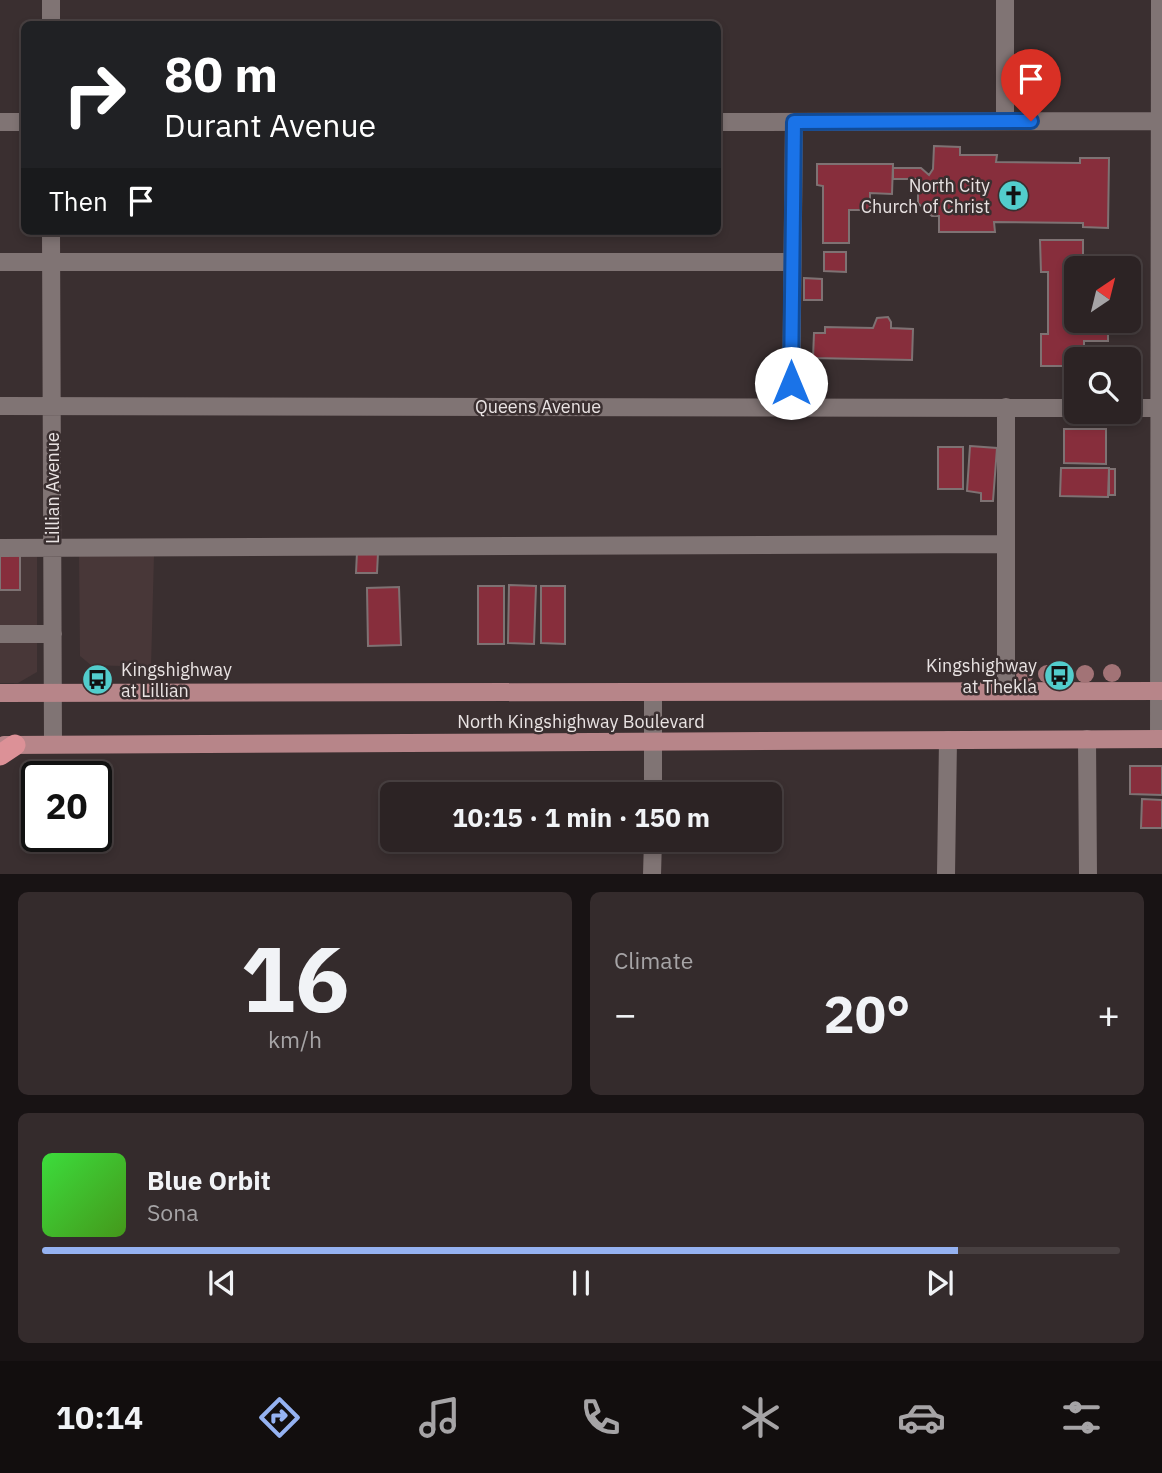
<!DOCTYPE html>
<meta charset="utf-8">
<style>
:root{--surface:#2c2324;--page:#342b2c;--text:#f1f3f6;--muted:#a6a4a6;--line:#484041;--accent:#95b2f1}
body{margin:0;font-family:"IBM Plex Sans",sans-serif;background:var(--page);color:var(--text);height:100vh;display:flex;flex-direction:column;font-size:26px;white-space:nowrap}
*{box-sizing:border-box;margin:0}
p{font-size:23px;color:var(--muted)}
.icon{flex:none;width:38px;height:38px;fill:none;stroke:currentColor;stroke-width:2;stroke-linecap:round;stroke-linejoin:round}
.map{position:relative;height:874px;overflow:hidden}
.sheet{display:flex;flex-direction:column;gap:18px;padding:18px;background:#181314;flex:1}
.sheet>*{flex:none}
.banner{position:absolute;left:21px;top:21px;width:700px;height:214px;border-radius:10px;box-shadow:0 4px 10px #0003,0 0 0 2px var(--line);background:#202124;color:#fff;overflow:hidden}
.needle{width:46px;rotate:35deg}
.tools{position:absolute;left:1064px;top:256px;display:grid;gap:14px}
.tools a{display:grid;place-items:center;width:77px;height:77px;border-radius:10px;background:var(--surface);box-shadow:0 4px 10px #0003,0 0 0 2px var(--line);font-size:35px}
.speed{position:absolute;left:21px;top:761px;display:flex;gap:14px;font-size:35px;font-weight:700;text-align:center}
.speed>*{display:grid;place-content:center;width:91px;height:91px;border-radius:50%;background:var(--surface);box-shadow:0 4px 10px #0003,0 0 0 2px var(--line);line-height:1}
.speed .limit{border:4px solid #111;border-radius:10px;background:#fff;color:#111}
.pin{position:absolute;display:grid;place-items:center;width:60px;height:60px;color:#fff;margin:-72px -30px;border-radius:50% 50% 50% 0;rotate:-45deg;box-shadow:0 0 7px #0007}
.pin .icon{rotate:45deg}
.me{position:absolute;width:77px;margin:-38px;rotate:0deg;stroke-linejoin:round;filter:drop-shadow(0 0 5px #0008)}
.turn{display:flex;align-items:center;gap:24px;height:147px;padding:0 28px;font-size:32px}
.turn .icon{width:91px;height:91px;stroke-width:2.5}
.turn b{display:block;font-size:49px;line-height:60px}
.then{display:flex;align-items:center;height:66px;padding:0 28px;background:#0003;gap:14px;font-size:26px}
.big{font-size:52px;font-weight:700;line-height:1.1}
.sheet .card{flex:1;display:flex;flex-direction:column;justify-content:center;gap:10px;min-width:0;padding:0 24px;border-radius:10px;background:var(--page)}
.sheet .dial{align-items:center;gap:0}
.dial b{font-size:91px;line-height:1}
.song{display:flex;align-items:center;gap:21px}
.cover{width:84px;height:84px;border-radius:10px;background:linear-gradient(135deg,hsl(120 70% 55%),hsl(100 70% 35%))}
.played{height:7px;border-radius:4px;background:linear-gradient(90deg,var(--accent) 85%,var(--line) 85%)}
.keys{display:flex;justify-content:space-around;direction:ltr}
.heat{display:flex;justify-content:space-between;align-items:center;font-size:38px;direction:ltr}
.sheet .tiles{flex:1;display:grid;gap:18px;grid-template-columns:1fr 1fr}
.card:last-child{grid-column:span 2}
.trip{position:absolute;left:380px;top:782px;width:402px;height:70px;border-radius:10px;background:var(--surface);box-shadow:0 4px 10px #0003,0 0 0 2px var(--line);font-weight:700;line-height:70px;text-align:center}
.dock{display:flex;height:112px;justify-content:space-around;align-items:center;background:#120e0e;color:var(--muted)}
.dock .icon{width:49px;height:49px}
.dock .current{color:var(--accent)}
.dock b{font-size:32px;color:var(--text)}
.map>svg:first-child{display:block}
</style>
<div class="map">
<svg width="1162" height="875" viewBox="0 0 1162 875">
<rect width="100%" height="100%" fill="#3a2f30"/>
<!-- built -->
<path fill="#483738" d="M79 554 154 555 151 667 91 665 80 656Z
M0 557H37V672L18 683H0Z"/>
<!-- building -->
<path fill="#872e3c" stroke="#7e7273" stroke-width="2" d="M934 146 960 147V155H997L996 162 1080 163V158H1109L1108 228 1083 227V223L994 222 995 232H939V216H932L918 203V187L921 183 916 179H893V168H921L929 175 933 169Z
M817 164H893L892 194 870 193V210H849V243H823V186L817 185Z
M1040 240H1083V265H1108V268H1076V320H1108V341H1084V359H1076V366H1041V334H1048V272H1041Z
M824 252H846V272L824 271Z
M804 278 822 279V300H804Z
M888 317 891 322V328L913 329 912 360 813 358 814 333H825V327L873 328 877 318Z
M1064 429H1106V464L1064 463Z
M970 446 997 448 993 501H981V493L967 491Z
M938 447H963V489H938Z
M1061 468H1109L1108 497 1060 496Z
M1109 469H1115V495H1109Z
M357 552 378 553 377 573H356Z
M0 554H20V590H0Z
M509 585 536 586 534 644 508 643Z
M478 586H504V644H478Z
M541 586H565V644L541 643Z
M399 587 401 645 368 646 367 588Z
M1130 766H1162V795L1130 794Z
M1142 799 1162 800V828H1141Z"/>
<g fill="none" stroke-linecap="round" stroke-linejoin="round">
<!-- minor -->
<path stroke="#807474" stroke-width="18" d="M51 0V24
M1005 0V121
M0 122H24
M718 122 1161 121
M51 231 53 744
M0 262H792
M0 406 1076 408
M791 407 794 122
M1129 408H1161
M1006 544V691
M0 548 1006 544V407
M0 634H53
M1087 739 1088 875
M1159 739 1160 0
M653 794V692
M652 875 653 840
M946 875 948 740"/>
<!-- major -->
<path stroke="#b78589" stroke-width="18" d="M0 693 1162 691
M4 745 1162 739"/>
<!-- highway -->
<path stroke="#dc9197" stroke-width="21" d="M0 755 15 745"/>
</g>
<!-- trees -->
<g fill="#a27376">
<circle cx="1112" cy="673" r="9"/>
<circle cx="1025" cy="674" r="9"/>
<circle cx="1047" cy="674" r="9"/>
<circle cx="1085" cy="674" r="9"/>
</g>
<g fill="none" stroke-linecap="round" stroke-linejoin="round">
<defs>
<path id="route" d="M791 383 794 122 1031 121"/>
</defs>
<!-- route casing -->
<use href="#route" stroke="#114b97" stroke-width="18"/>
<!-- route -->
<use href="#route" stroke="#1a73e8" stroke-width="12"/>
</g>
<!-- icons -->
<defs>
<symbol id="church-disc" viewBox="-11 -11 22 22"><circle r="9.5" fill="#52cdcc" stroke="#3a2f30"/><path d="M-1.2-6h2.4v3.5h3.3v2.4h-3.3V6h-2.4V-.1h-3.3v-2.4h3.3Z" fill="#111"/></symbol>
<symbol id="bus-disc" viewBox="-11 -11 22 22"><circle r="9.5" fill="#52cdcc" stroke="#3a2f30"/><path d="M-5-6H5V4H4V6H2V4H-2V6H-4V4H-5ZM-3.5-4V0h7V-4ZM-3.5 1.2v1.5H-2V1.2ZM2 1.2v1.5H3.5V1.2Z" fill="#111"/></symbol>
</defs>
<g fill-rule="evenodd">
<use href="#church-disc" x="996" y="178" width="35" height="35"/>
<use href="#bus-disc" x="1042" y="658" width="35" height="35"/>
<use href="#bus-disc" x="80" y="662" width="35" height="35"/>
</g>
<g text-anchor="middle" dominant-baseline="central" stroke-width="5" stroke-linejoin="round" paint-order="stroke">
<!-- poi labels -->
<g font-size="18" fill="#e9e3e3" stroke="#3a2f30" text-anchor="end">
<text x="990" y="185">North City<tspan x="990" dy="21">Church of Christ</tspan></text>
<text x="1037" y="665">Kingshighway<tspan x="1037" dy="21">at Thekla</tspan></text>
<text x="121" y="669" text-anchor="start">Kingshighway<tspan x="121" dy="21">at Lillian</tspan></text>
</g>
<!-- street labels -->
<g font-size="18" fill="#e9e3e3" stroke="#3a2f30">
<text x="538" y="406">Queens Avenue</text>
<text transform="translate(52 488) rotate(-90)">Lillian Avenue</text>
<text x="581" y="721">North Kingshighway Boulevard</text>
</g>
</g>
</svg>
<div class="tools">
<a><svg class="needle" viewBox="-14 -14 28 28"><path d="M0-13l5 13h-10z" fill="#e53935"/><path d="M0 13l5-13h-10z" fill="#a6a4a6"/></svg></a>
<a><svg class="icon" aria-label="search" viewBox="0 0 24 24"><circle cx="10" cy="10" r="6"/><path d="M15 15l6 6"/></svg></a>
</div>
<div class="speed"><div class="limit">20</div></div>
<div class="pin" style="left:1031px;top:121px;background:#d93025"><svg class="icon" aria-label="arrive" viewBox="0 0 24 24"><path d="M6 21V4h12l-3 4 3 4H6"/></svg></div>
<svg class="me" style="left:791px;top:383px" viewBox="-20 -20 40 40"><circle r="19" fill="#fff"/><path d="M0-13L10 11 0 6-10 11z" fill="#1a73e8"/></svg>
<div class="trip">10:15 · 1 min · 150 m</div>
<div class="banner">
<div class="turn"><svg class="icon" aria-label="right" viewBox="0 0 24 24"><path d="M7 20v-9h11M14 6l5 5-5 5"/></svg><div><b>80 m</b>Durant Avenue</div></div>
<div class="then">Then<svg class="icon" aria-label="arrive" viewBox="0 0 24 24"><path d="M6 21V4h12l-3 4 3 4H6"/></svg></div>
</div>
</div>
<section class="sheet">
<div class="tiles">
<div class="card dial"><b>16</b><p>km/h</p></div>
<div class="card"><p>Climate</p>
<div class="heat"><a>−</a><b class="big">20°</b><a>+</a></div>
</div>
<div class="card">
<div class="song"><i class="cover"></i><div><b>Blue Orbit</b><p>Sona</p></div></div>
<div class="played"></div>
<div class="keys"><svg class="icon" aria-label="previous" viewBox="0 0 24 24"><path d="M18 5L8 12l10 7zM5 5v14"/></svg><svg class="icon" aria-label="pause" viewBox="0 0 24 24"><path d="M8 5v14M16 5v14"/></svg><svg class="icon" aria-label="next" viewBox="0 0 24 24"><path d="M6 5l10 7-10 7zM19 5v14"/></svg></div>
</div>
</div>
</section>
<nav class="dock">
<b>10:14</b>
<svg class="icon current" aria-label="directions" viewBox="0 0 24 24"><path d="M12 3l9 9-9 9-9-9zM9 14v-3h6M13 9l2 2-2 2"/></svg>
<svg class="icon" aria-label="music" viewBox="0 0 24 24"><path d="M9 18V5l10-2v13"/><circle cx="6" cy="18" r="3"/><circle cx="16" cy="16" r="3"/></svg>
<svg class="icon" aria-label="phone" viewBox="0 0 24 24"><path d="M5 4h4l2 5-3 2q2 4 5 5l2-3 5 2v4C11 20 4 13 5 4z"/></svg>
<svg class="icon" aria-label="climate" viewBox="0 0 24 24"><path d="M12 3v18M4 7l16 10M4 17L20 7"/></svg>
<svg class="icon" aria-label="car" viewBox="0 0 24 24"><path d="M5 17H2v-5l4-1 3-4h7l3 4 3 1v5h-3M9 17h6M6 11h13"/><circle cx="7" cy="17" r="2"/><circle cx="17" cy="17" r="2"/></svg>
<svg class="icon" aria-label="filters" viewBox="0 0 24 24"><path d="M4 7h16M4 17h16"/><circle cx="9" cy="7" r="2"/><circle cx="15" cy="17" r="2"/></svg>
</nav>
